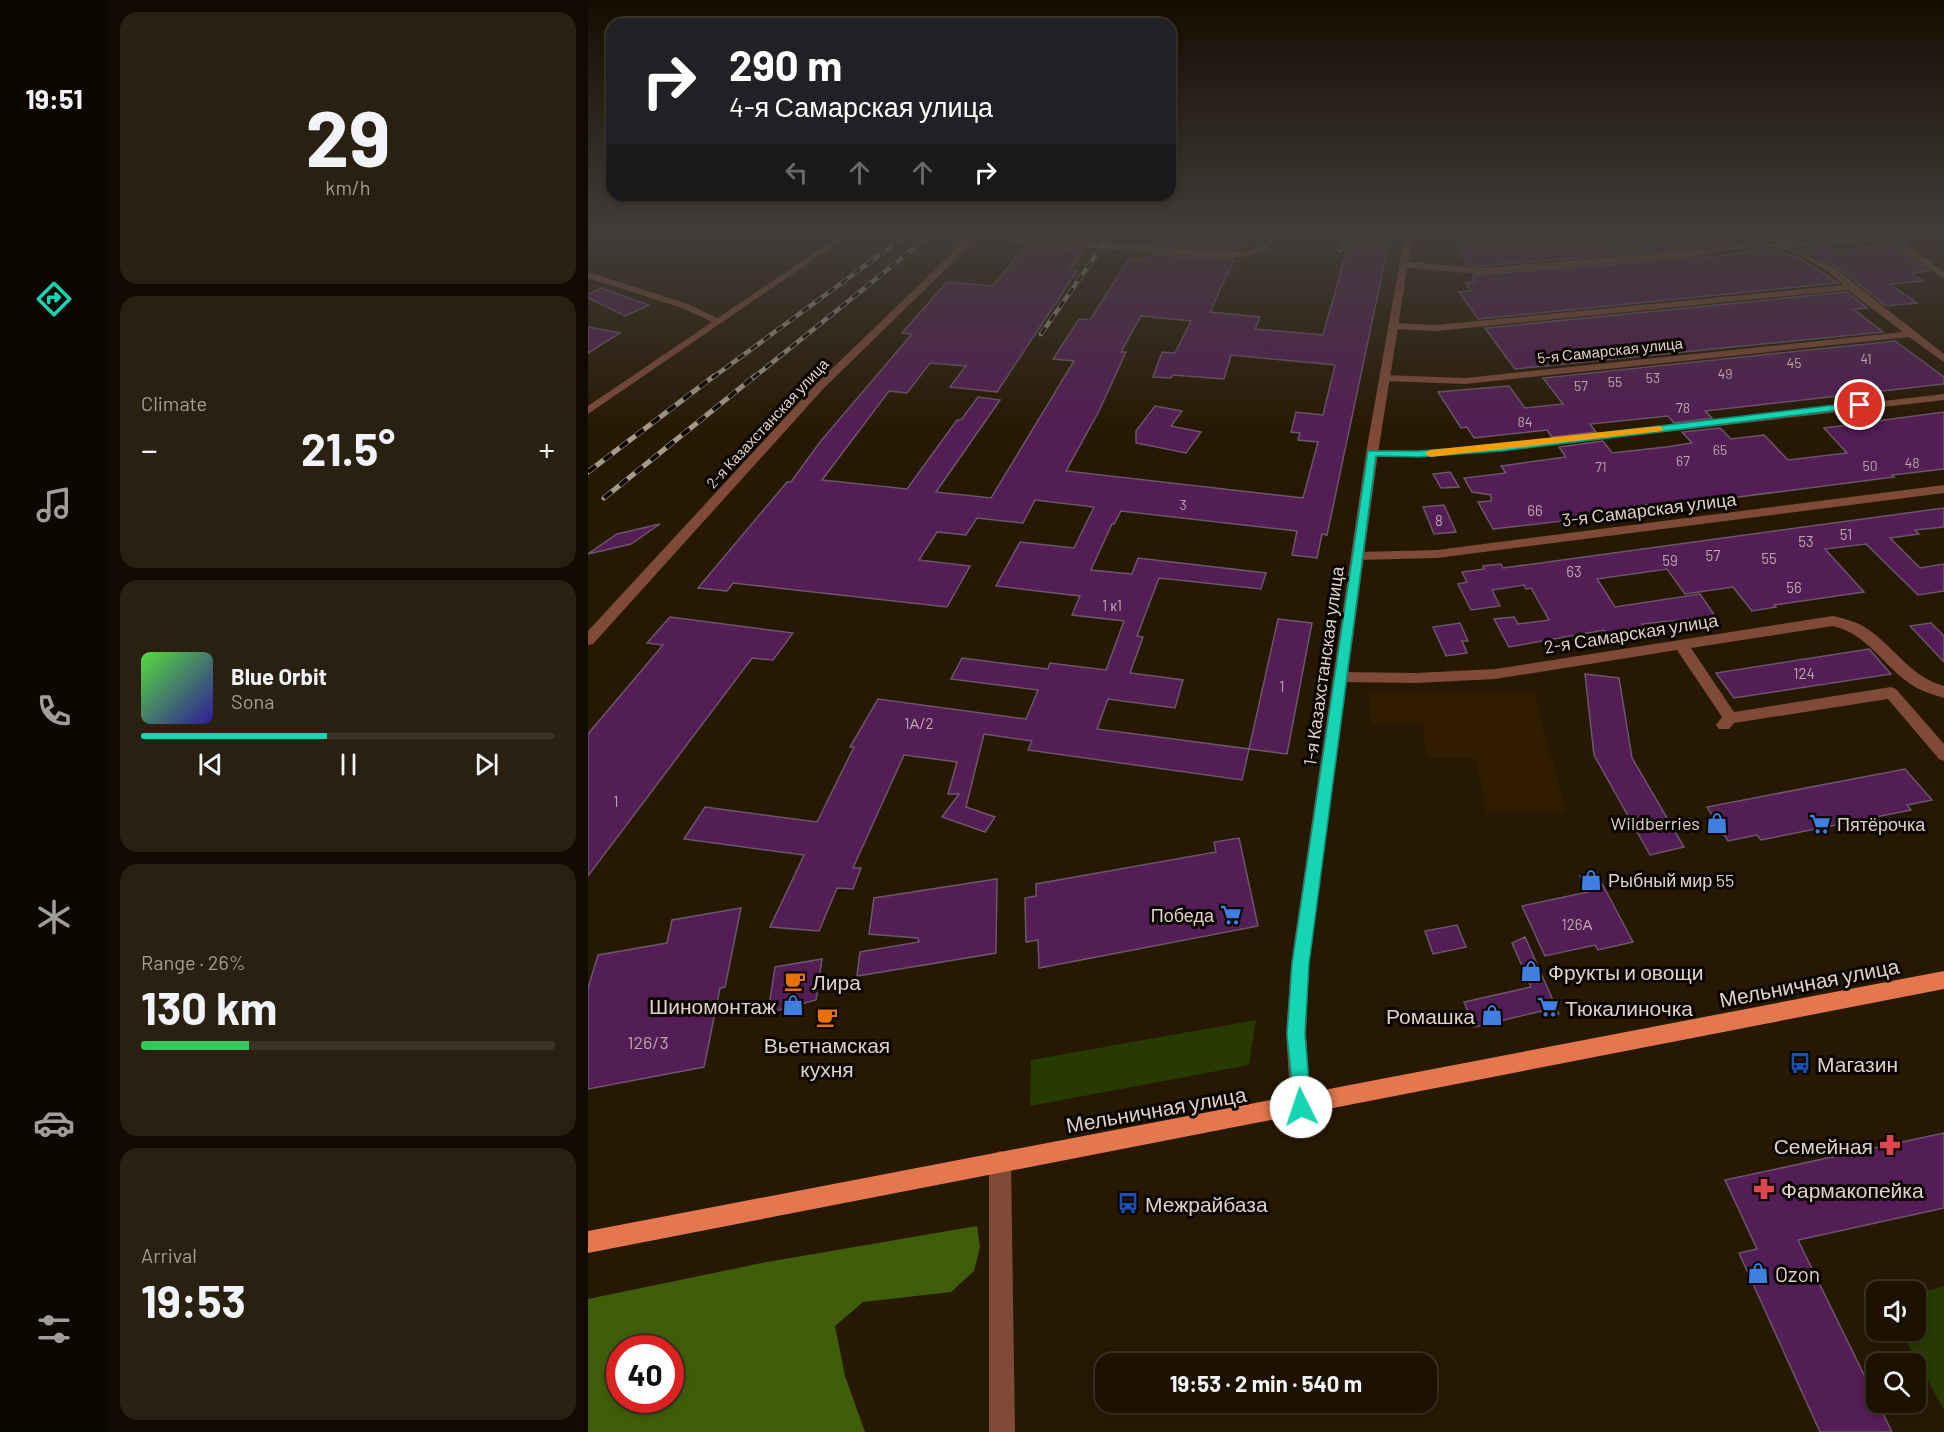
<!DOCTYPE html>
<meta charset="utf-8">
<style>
:root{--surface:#1d1202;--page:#2a2011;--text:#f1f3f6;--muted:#a09e99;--line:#3b3224;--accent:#15d5b3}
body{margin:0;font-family:Barlow,sans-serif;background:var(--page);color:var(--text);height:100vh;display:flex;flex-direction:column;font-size:22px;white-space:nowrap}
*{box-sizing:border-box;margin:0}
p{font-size:20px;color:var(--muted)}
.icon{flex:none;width:33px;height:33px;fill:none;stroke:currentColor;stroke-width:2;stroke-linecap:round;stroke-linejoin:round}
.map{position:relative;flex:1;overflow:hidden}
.sheet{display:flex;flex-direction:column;gap:12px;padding:12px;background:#100a01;width:480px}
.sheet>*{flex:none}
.banner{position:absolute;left:18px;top:18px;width:570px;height:183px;border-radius:18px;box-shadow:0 3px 9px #0003,0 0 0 2px var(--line);background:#202124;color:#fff;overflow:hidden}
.tools{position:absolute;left:1278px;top:1281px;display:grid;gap:12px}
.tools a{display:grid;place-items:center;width:60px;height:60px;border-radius:12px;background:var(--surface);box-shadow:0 3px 9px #0003,0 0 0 2px var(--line);font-size:30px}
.speed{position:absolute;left:18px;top:1335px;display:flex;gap:12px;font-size:30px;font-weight:700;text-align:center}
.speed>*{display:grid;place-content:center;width:78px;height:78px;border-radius:50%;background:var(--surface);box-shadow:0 3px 9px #0003,0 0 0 2px var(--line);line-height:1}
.speed .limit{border:9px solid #d22;background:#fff;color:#111}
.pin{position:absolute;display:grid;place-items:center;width:51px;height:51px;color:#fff;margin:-26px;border:3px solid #fff;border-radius:50%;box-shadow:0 2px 6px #0007}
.me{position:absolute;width:66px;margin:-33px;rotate:356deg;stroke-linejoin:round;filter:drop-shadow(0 0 4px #0008)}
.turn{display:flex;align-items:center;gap:21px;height:126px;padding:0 24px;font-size:27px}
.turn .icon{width:78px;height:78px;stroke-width:2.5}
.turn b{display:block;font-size:42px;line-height:51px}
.lanes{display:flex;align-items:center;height:57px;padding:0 24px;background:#0003;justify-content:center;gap:30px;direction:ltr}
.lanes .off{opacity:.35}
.big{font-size:45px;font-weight:700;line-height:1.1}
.sheet .card{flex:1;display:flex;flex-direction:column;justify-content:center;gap:9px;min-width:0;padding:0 21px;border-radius:18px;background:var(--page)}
.sheet .dial{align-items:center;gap:0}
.dial b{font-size:78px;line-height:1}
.song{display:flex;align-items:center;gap:18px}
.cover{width:72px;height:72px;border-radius:9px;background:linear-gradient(135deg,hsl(110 70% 55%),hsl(250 70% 35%))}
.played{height:6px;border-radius:3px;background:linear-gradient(90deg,var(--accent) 45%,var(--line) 45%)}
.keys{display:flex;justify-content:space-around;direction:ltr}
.heat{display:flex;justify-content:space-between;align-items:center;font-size:33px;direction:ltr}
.charge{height:9px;border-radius:4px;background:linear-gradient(90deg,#34c759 26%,var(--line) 0)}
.trip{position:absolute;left:507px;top:1353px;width:342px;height:60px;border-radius:18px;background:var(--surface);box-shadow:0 3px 9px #0003,0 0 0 2px var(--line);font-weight:700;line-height:60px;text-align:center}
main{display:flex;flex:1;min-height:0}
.menu{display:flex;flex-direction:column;width:108px;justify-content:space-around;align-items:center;background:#0c0701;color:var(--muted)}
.menu .icon{width:42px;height:42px}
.menu .on{color:var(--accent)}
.menu b{font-size:27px;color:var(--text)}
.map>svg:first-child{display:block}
</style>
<main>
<nav class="menu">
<b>19:51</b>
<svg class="icon on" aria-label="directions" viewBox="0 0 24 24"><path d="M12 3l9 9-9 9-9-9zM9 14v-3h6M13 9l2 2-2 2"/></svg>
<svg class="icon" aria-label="music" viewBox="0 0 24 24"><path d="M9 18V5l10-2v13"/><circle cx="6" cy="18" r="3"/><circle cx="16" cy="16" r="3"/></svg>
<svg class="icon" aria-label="phone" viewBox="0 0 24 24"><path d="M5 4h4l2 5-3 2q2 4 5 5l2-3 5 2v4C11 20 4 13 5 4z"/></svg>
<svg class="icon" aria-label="climate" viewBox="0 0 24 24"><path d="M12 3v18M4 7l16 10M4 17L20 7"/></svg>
<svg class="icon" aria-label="car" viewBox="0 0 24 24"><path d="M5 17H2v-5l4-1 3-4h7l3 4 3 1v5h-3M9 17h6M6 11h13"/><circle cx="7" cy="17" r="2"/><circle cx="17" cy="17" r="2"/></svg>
<svg class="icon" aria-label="filters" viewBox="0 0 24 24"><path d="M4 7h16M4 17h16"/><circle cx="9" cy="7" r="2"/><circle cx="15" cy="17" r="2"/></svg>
</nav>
<section class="sheet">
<div class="card dial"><b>29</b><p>km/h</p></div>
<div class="card"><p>Climate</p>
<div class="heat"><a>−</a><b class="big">21.5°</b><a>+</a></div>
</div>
<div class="card">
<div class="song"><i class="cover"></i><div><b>Blue Orbit</b><p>Sona</p></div></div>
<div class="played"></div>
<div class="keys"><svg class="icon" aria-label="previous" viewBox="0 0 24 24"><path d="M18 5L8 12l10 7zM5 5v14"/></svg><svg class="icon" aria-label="pause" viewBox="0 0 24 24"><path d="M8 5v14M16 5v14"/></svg><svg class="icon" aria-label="next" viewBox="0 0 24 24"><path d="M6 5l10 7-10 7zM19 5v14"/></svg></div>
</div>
<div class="card"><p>Range · 26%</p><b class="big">130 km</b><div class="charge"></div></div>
<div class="card"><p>Arrival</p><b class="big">19:53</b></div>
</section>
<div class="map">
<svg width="1356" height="1432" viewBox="0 0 1356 1432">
<rect width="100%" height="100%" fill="#271802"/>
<!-- built -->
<path fill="#301d00" d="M780 691H946L978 812H898L888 758H839L834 724H783Z"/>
<!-- green -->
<path fill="#263a02" d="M668 1020 661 1065 442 1106 443 1060Z
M1356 1286V1410L1313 1331 1328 1330V1294Z"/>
<!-- forest -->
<path fill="#405e09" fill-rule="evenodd" d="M389 1226 392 1247 386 1271 363 1292 275 1302 247 1326 257 1376 277 1432H0V1299L179 1262ZM32 1348H82V1400H32Z"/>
<!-- building -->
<path fill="#531d55" stroke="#6c566c" stroke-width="1.5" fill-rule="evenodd" d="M448 232H508L503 239 446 235Z
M572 232H659L651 249 635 250 565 244Z
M764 232H803L739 535 734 534 729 558 704 555 709 531 533 511 526 524H524L503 570 544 574 550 558 678 573 673 589 571 578 549 636 555 637 542 673 595 680 587 708 520 699 509 729 661 749 654 780 440 750 444 741 396 734 378 807 407 817 397 832 354 817 371 794H360L369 762 316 755 265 868H273L265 889 249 888 231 931 182 927 216 855 96 839 117 807 229 822 266 747H262L290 699 438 719 450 690 363 679 374 658 460 669 462 663 518 670 536 621 484 615 492 596 408 586 432 542 486 548 506 507 447 500 435 523 389 518 378 535 349 532 331 560 382 566 359 607 145 583 139 591 110 588 199 482H203L232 442 324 334 314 333 359 282 405 286 438 245 496 250 482 270 489 271 409 392 362 387 378 366 342 363 319 393 301 391 234 480 319 489 369 420H373L390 397 412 400 348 492 403 498 486 361 465 359 491 319 502 320 541 259 555 260 559 254 646 260 622 312 672 317 667 329 735 335ZM553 316 603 321 587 353 574 352 565 377 583 378 585 375 636 379 643 355 747 365 735 415 708 412 703 432 712 433 710 440 730 442 715 498 478 471 511 411 538 352H533Z
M1081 232H1172L1181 242H1150L1120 247 894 266 879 265 870 246 903 244 906 247 961 243 965 246 1013 242 1015 244 1085 235Z
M1187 232H1219L1228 238 1198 241Z
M1305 245 1341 271 1323 273 1335 281 1302 284 1329 303 1298 306 1249 267 1212 249 1240 247 1245 251Z
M1179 249 1210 257 1250 283 890 319 871 292 883 291 878 283 887 282 884 275 1120 257Z
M13 288 61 305 37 316 0 298V294Z
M1259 292 1279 308 1265 309 1295 332 927 369 897 328Z
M0 327 32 333 0 353Z
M1307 341 1356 377V384L1117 411 1124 418 1086 423 1080 416 1002 424 1008 432 964 437 959 430 886 438 879 427 873 428 850 392 921 386 937 408 975 404 955 378Z
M567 406 594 411 583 426 613 432 598 453 548 443V431Z
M1356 412V469L1304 475 1306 477 1080 506 1077 503 1038 507 1039 510 982 518 983 520 905 529 890 502 903 501V495L884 492 876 478 918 473 913 466 978 457 971 447 1015 441 1024 453 1078 447 1104 443 1094 432 1132 428 1143 439 1176 435 1200 460 1259 453 1236 428Z
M862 472 871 487 853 488 845 474Z
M856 505 868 532 846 534 835 507Z
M1356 508V527L1327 530 1331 534 1302 538 1332 568 1356 564V591L1330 595 1278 544 1237 549 1276 592 1186 605 1188 607 1164 611 1145 587 1097 594 1079 569 1009 579 1027 607 1112 594 1127 616 1054 624 1056 627 1018 633 1016 630 921 647 906 619 926 617 930 624 961 620 943 588 938 589 936 585 904 590 912 606 883 610 870 584 879 582 874 572 896 569 895 566 913 564 915 568Z
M72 524 43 544 0 554 29 534Z
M82 617 205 633 185 660 164 658 0 876V734L75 645 59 643Z
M690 619 724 623 699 754 661 749Z
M872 623 880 641H874L879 653 858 656 845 627Z
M1343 623 1356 636V662L1322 626Z
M1281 649 1303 674 1146 698 1128 673Z
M997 674 1031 678 1044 758 1096 847 1062 855 1006 755Z
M1317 769 1344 800 1319 805 1323 810 1173 840 1169 835 1140 841 1119 807Z
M651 838 670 926 451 968 450 940 438 942 437 898 448 896V884L628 852 626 842Z
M1008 872 1045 942 1010 950 1007 945 957 956 934 906 1000 892 992 876Z
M409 879 408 953 269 976 272 952 331 942 330 938 281 934 286 898Z
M153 908 137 987 132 988 116 1067 0 1089V988L10 955 79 943 84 920Z
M869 925 878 947 845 954 837 931Z
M937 937 971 1014 956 1017 954 1011 886 1027 876 1002 943 987 924 943Z
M234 959 228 1000 180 1013 187 967Z
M1356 1133V1208L1210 1240 1304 1432H1232L1151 1253 1169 1249 1137 1180Z"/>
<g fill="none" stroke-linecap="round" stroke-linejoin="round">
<!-- minor -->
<path fill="#7f4b38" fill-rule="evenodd" d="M383 232 635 252C656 252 675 252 686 232H694C681 256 660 257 635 258L386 239 365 262 236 388 5 644 0 645V631L228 384 359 258Z
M1174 232H1183L1197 243 1294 235 1296 232 1303 234 1356 232 1352 234 1309 238 1356 272V279L1300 239 1204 248 1248 269 1356 354V362L1321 337 877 384 796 381 791 378 796 375 877 378 1315 332 1260 290 848 331 805 329 800 326 805 323 848 325 1255 285C1240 269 1215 256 1195 249 1178 243 1138 251 1120 255L894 274 818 268 814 265 818 262 894 268 1120 249 1150 244H1187Z
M0 272 100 304 137 322 129 324 94 308 0 278Z
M1356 394V400L913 451 831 457 784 456 778 453 784 450 831 451 913 445Z
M1356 485V493L849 558 770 560 764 556 770 552 849 550Z
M1245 616C1258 619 1270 622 1281 630 1307 648 1323 677 1356 686V698C1343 694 1332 691 1321 683 1294 664 1279 634 1245 626L1103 648 1146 712 1303 687 1308 689 1356 744V761L1351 759 1300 699 1146 723 1141 729H1131L1128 725 1134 717 1089 650 907 679 828 683 753 682 746 677 753 672 828 673 907 669Z
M412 1151 420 1154 423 1162 427 1432H401V1162L404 1154Z"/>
<!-- tertiary -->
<path fill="#7f4b38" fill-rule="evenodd" d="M257 232H266L0 414V406Z
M817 232H825L790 453 721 964 718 1034 723 1107 720 1114 713 1117 706 1114 703 1107 698 1034 703 964 778 453Z"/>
<!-- primary -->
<path fill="#e3774e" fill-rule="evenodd" d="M1356 971V989L0 1253V1231Z"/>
<defs>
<path id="rail-far1" d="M603 243 608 232
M752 250 757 232
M453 334 524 232
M124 378 323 232
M165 378 346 232"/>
<path id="rail" d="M0 472 126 376
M16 498 167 376"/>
</defs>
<!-- rail-far1 casing -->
<use href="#rail-far1" stroke="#a69a8a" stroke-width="4.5"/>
<!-- rail casing -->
<use href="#rail" stroke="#a69a8a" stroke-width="5"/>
<!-- rail-far1 -->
<use href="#rail-far1" stroke="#0b0501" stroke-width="3" stroke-dasharray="8" stroke-linecap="butt"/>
<!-- rail -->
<use href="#rail" stroke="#0b0501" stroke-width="4" stroke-dasharray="10" stroke-linecap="butt"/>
</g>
<!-- sky -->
<linearGradient id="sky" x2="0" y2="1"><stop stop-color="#150d01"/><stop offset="0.54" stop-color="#413d39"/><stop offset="1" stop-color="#413d39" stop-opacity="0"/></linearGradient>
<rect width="1356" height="432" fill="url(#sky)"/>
<!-- route -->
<path fill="#15d5b3" stroke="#0e8a74" stroke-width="1.5" d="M1272 402 1277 405 1276 407 913 451 831 457 788 456 721 964 717 1034 723 1107 720 1114 713 1117 707 1114 699 1034 704 964 780 451H831L913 445Z"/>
<!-- slow -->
<path fill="#f59e0b" d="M1071 426 1074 427V431L842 457 837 453 842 450Z"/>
<!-- icons -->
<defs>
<symbol id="shop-bare" viewBox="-9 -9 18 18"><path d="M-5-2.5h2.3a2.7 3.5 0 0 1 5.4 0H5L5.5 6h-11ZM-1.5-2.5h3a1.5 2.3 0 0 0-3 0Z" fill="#3f7fe0" stroke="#0b0501" stroke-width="2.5" paint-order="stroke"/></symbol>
<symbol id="supermarket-bare" viewBox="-9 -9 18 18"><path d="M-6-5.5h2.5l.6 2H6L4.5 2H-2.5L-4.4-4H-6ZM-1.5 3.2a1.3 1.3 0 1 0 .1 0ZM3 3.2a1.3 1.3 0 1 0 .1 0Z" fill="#3f7fe0" stroke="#0b0501" stroke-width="2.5" paint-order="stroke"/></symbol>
<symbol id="cafe-bare" viewBox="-9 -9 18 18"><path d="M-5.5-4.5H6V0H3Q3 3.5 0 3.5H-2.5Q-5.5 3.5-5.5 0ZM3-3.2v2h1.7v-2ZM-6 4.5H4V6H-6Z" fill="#e8710a" stroke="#0b0501" stroke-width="2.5" paint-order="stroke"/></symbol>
<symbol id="bus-bare" viewBox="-9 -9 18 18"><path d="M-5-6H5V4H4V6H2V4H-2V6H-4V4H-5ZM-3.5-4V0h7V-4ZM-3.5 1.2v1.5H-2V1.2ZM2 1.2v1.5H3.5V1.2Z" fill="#1a4fb4" stroke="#0b0501" stroke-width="2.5" paint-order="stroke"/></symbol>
<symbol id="pharmacy-bare" viewBox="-9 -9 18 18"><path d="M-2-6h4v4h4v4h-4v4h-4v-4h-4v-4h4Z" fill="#e0444e" stroke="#0b0501" stroke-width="2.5" paint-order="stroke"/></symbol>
</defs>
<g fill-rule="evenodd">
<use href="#shop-bare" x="1114" y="808" width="30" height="30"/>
<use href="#supermarket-bare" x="1217" y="809" width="30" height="30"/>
<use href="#shop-bare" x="988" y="865" width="30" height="30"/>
<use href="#supermarket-bare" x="628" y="900" width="30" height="30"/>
<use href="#shop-bare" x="928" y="956" width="30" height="30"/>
<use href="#cafe-bare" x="192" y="966" width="30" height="30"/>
<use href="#shop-bare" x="190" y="990" width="30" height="30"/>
<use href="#supermarket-bare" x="945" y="992" width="30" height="30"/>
<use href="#shop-bare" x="889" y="1000" width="30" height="30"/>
<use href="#cafe-bare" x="224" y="1002" width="30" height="30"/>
<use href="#bus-bare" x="1197" y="1048" width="30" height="30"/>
<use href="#pharmacy-bare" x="1287" y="1130" width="30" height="30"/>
<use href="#pharmacy-bare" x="1161" y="1174" width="30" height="30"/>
<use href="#bus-bare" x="525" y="1188" width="30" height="30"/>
<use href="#shop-bare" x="1155" y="1258" width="30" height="30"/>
</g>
<g text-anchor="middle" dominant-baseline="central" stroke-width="6" stroke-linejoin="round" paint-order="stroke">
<!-- far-number labels -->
<g font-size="14" fill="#bba6aa">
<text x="1278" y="358">41</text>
<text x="1206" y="362">45</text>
<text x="1137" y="373">49</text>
<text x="1065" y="377">53</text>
<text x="1027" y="381">55</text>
<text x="993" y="385">57</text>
<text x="1095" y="407">78</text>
<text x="937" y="421">84</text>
<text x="1132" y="449">65</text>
<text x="1095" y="460">67</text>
<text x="1324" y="462">48</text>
<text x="1282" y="465">50</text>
<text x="1013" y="466">71</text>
<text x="595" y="504">3</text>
</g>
<!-- far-street labels -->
<g font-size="15" fill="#ded3c6" stroke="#0b0501">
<text transform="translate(1022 350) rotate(-6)">5-я Самарская улица</text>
<text transform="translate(179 423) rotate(-47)">2-я Казахстанская улица</text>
</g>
<!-- number labels -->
<g font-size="15" fill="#bba6aa">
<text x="947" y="510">66</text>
<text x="851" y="520">8</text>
<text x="1258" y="534">51</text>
<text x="1218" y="541">53</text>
<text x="1125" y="555">57</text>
<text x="1181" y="558">55</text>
<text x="1082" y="560">59</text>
<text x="986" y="571">63</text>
<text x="1206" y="587">56</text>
<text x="524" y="605">1 к1</text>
<text x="1216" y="673">124</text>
<text x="694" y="686">1</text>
<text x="331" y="723">1А/2</text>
<text x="28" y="801">1</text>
<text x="989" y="924">126А</text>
</g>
<!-- street labels -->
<g font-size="18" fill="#ded3c6" stroke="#0b0501">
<text transform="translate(1061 509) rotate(-7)">3-я Самарская улица</text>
<text transform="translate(1043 633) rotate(-9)">2-я Самарская улица</text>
<text transform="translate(735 666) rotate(-82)">1-я Казахстанская улица</text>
</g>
<!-- poi labels -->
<g font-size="18" fill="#ded3c6" stroke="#0b0501" text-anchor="end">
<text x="1112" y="823">Wildberries</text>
<text x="1249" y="824" text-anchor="start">Пятёрочка</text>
<text x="1020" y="880" text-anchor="start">Рыбный мир 55</text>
<text x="626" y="915">Победа</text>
</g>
<!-- near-number labels -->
<g font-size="18" fill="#bba6aa">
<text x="60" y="1042">126/3</text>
</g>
<!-- near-poi labels -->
<g font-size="21" fill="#ded3c6" stroke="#0b0501" text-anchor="start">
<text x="960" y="971">Фрукты и овощи</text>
<text x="224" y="981">Лира</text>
<text x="188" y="1005" text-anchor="end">Шиномонтаж</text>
<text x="977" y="1007">Тюкалиночка</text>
<text x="887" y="1015" text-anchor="end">Ромашка</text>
<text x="239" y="1044" text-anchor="middle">Вьетнамская<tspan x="239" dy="24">кухня</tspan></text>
<text x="1229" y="1063">Магазин</text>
<text x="1285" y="1145" text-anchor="end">Семейная</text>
<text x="1193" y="1189">Фармакопейка</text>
<text x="557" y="1203">Межрайбаза</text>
<text x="1187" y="1273">Ozon</text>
</g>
<!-- near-street labels -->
<g font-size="21" fill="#ded3c6" stroke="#0b0501">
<text transform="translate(1221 982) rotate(-11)">Мельничная улица</text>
<text transform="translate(568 1109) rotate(-10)">Мельничная улица</text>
</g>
</g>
</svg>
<div class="tools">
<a><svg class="icon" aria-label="sound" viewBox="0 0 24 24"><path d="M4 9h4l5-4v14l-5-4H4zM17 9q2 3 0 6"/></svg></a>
<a><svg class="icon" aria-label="search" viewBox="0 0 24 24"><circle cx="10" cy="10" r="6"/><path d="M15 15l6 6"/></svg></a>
</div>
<div class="speed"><div class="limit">40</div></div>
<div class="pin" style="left:1272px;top:405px;background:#d93025"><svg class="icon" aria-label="arrive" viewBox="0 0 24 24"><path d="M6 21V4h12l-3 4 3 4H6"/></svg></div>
<svg class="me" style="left:713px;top:1107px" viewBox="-20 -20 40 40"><circle r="19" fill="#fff"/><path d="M0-13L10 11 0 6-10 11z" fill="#15d5b3"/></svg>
<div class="trip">19:53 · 2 min · 540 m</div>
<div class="banner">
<div class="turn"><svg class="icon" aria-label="right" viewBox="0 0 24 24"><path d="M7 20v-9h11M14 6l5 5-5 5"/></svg><div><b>290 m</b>4-я Самарская улица</div></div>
<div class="lanes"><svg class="icon off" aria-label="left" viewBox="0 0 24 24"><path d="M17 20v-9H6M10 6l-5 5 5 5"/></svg><svg class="icon off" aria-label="ahead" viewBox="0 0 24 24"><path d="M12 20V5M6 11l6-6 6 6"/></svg><svg class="icon off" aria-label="ahead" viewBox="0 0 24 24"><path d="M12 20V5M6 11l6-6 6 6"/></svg><svg class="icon" aria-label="right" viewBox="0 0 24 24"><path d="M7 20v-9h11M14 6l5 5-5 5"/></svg></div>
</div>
</div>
</main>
